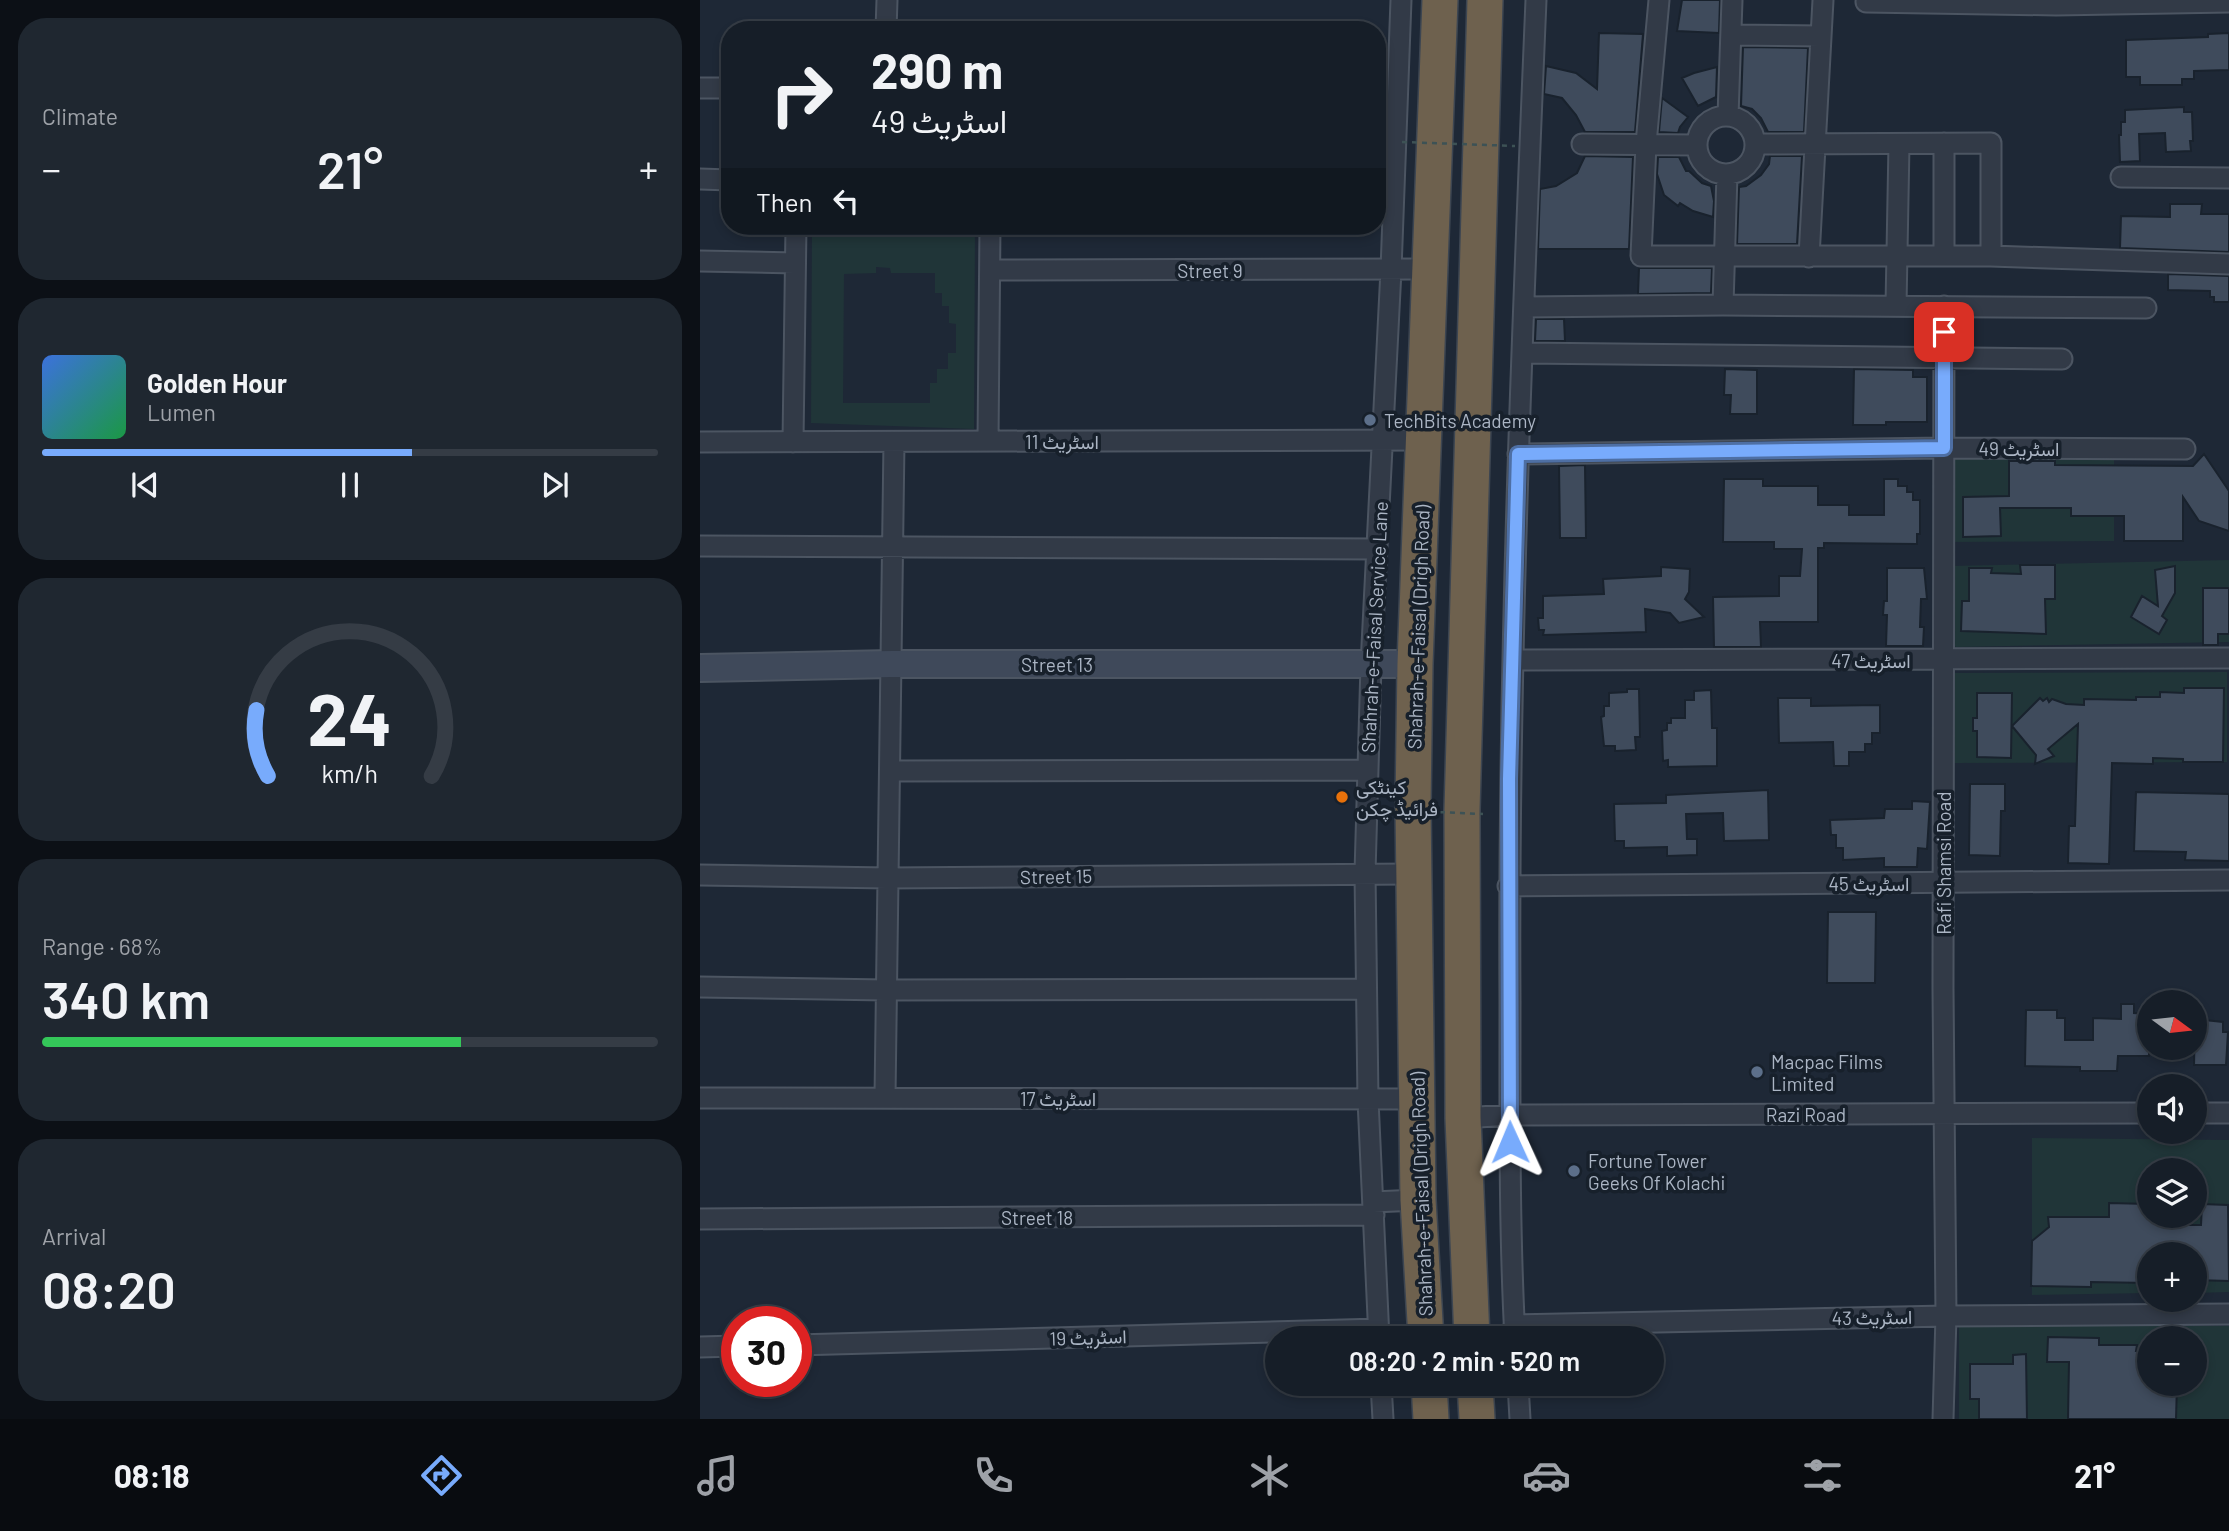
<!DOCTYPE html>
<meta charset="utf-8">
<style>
:root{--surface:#161e28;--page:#1f2730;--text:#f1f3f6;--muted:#9ea2a8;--line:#353c45;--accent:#78abfc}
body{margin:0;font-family:Barlow,Vazirmatn,sans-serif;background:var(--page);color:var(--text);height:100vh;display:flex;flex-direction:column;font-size:26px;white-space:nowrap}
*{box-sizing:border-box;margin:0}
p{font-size:23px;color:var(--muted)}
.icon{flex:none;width:38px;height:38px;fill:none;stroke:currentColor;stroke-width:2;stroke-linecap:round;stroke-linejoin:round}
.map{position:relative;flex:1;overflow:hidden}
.drawer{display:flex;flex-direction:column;gap:18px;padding:18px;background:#0c1016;width:700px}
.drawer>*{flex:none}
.hud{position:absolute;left:21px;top:21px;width:665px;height:214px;border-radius:28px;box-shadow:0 4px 10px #0003,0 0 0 2px var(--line);background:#161e28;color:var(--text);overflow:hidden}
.needle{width:46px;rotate:105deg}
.fabs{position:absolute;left:1437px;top:990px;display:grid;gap:14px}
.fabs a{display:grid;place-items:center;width:70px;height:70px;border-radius:50%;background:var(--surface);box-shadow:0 4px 10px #0003,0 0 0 2px var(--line);font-size:35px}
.speed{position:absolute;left:21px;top:1306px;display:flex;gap:14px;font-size:35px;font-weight:700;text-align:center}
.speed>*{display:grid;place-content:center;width:91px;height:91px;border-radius:50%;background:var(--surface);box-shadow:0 4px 10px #0003,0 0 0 2px var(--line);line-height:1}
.speed .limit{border:10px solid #d22;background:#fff;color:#111}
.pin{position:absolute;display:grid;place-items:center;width:60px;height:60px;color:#fff;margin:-30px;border-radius:14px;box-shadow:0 4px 10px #0006}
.me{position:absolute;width:77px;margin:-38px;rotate:359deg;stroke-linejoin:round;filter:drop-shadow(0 0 5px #0008)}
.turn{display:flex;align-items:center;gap:24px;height:147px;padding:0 35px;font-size:32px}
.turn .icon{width:91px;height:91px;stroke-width:2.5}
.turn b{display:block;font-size:49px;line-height:60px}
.then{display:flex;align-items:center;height:66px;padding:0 35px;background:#0003;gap:14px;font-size:26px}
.big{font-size:52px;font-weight:600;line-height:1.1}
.drawer .tile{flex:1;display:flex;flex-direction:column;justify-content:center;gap:10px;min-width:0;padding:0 24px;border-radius:28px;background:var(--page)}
.drawer .dial{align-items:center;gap:0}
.dial svg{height:182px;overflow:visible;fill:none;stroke:var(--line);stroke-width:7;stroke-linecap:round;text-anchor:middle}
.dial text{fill:var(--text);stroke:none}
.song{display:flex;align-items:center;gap:21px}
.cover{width:84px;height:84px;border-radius:10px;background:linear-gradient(135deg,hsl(220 70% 55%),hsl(140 70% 35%))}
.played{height:7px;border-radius:4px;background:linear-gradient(90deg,var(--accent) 60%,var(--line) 60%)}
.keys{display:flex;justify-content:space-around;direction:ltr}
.heat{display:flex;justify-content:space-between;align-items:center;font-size:38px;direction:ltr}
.charge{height:10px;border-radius:5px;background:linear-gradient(90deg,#34c759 68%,var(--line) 0)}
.trip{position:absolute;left:565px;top:1326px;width:399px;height:70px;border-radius:35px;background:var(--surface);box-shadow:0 4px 10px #0003,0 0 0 2px var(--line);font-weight:600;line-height:70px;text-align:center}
.dock{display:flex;height:112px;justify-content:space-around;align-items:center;background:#090c10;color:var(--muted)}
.dock .icon{width:49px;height:49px}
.dock .selected{color:var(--accent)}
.dock b{font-size:32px;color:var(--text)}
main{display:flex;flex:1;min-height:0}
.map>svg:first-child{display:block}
</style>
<main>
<section class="drawer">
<div class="tile"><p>Climate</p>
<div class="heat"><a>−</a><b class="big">21°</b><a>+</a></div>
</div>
<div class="tile">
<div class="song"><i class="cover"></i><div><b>Golden Hour</b><p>Lumen</p></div></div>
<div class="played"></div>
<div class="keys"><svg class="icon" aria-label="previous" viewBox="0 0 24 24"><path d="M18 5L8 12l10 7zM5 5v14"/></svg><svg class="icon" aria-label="pause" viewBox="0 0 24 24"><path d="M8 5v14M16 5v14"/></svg><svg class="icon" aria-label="next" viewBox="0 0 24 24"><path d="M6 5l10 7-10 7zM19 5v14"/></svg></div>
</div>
<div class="tile dial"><svg viewBox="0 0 100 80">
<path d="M14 69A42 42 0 1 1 86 69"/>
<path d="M14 69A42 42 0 0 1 9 40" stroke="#78abfc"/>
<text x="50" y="56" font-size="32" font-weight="700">24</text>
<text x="50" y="72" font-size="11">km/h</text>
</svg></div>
<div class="tile"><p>Range · 68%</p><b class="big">340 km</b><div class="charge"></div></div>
<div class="tile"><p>Arrival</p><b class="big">08:20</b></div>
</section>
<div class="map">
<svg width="1529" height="1419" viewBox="0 0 1529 1419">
<rect width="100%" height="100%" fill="#1e2836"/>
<!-- green -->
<path fill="#203538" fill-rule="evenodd" d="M112 226H275L274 429 111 423ZM176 267 190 268 191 273H235V293H242V306H249V323L256 324V353H248V369H237V383H230V403H143L144 274 176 273Z
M1414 454V541L1249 542V455Z
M1529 560V642L1256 647 1250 641V566Z
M1527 672V762L1250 763V673Z
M1332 1138 1529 1140V1292L1495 1293 1494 1255H1449V1293L1332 1295ZM1449 1171H1494V1216H1449Z
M1259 1326H1529V1419H1259ZM1449 1339H1494V1384H1449Z"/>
<!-- building -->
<path fill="#3f4b5c" stroke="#19222d" stroke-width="2" d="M982 0H1020L1019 33 977 31Z
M899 33 943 34 935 132H885L876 115 862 98 844 94 846 66 876 73 897 89Z
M1529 33V70L1494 71V79H1482V85H1440V77H1426V40L1508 37V34Z
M1043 47 1108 48 1104 132H1068L1061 118 1052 109 1041 106Z
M1017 67 1016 97 998 106 982 78 994 73Z
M962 98 988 117 980 127 978 133 959 132Z
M1484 107V112H1492L1493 141H1490L1491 151 1466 152 1465 133 1439 134 1440 161 1420 162 1419 135H1421V122H1425V110Z
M885 156 933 157 929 249H838L840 189 856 186 877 173Z
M1070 156H1102L1097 244H1037L1039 187 1046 186 1061 175 1069 164Z
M958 157H979L986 171H989L1002 183 1011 186 1014 201 1013 217 993 211 980 203 978 206 964 195 957 174Z
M1470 204H1502L1501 214H1529V252L1420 248 1421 216 1470 217Z
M939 268H1012L1011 293 938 294Z
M1468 274 1529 276V302H1514V297H1510V291L1468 290Z
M836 319H864L865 341H835Z
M1025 369 1057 370V414H1030L1031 395H1024Z
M1154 369 1213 370V377H1227V422H1186V425H1153Z
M1504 454 1529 491V531L1499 521 1483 497V541H1424V516H1371V508H1300L1301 536 1263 537V497L1309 496V461H1355V465L1493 466Z
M885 465 886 538H860L859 466Z
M1024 479H1063V486H1118V505H1149V515H1184V479H1198V486H1207V492H1213V500H1220V534H1217V544L1124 543V548H1118V622H1060L1061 647H1014L1013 597 1079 596V576H1100L1102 549H1074V542H1023Z
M1320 565H1355V599H1345L1346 634 1261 631 1262 601H1269V568H1292L1291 573 1321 574Z
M1475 566V593L1462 616 1467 620 1459 634 1431 617 1442 596 1458 606 1455 570Z
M961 567 990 569 989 592 985 599 1004 617 979 623 970 613 945 609 946 632 843 635 844 630H839L838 618H843V596L904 594 903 579 961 576Z
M1187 568H1224L1227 599H1221L1220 627H1224L1223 646H1186L1187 615H1183L1184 601H1187Z
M1503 588H1529V634H1518V645H1503Z
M1484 688H1524L1523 762H1483V759L1453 758V764L1412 763 1409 864 1368 863 1369 826H1375L1378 724 1348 749 1354 756 1335 764 1336 755 1312 726 1340 698 1343 701 1347 698 1349 702 1352 699 1366 704 1384 705V699L1436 700V697H1460V692L1484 693Z
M927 689H939L940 737H935L936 750 915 751V746H904L901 717 904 716V706H909V693L927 692Z
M1011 690 1012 728H1017V766L968 767V760L963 761 962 731 967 730V723H971V718H985V700H994V691Z
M1277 693H1312L1311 758 1277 757V731H1273V718H1277Z
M1078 698H1111V706L1180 705V733H1172V744H1165V752H1149V766H1134L1133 742 1079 743Z
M1270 784H1305V811H1301L1300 856 1269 855Z
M1068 790 1069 840 1024 841 1023 813 986 814 987 839H997V855L967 856V847L924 848V841H915L914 804 966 803V795Z
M1436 792 1529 794V861L1485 860 1486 852 1434 851Z
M1212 801 1230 802 1227 849 1218 848 1217 867H1184V858L1143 860V848H1136V835H1131L1130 820 1184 818 1185 809H1212Z
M1128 912H1176L1175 983H1127Z
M1421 1004H1434V1013L1449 1014V1056H1418L1417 1071H1380V1067L1325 1066 1326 1010H1357V1018H1365V1040H1393V1018L1421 1019Z
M1495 1019 1523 1022V1032H1528L1526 1065H1494Z
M1409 1203 1449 1204V1216H1467V1225H1501L1502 1204 1528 1205 1529 1281 1494 1280V1255H1449V1283L1391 1282V1287L1331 1286 1332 1241 1349 1227 1348 1217H1409Z
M1348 1337 1399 1338V1345H1437L1436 1351H1449V1384H1477L1476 1419H1368L1369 1362H1347Z
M1326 1354 1327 1419H1279V1399H1270V1364H1313V1355Z"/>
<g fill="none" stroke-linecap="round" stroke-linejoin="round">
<defs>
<path id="street" d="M959 0 946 144 941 256H1291L1529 264
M1166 2 1356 5 1529 2
M186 30 187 0
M1031 35 1121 36
M0 88H30
M1028 116 1032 0
M997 145a29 29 0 1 1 58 0a29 29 0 1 1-58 0Z
M882 144 996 145
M1056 144 1291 143V256
M1421 177 1529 178
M0 179 30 180
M1244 256V143
M1109 257 1123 0
M0 261 95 263
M290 270 729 269
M1023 305 1027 174
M1196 306 1199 144
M824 307 1023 305 1446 308
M822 353 1362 359
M288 441 290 226
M0 442 724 440
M93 442 96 226
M818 454 1244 448 1485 449
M0 546 677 549
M813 660 1529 658
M190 771 668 770
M0 875 188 878 712 874
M808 886 1529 880
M0 987 186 990 666 989
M185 1097 194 442
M0 1098 717 1099
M1494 1113H1529
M763 1118 810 1115 1449 1113
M673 1202 718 1200
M0 1219 674 1215
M814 1325 1246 1316 1529 1314
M679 1339 668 1100 665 873 671 665 691 270 701 0
M815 1339C809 1227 810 1114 810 1002 808 668 822 334 836 0
M96 1345 679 1329
M0 1347 37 1346
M681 1384 683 1419
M818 1384 820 1419
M1243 1419 1246 1316 1243 989 1244 306"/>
<path id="secondary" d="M0 668 191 664H715"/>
<path id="highway" d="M726 1339 718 1200 713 806 715 664 740 0
M772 1339 763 1118 762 810 785 0
M729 1384 731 1419
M775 1384 777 1419"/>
</defs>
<!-- street casing -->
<use href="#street" stroke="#4c5562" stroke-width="23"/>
<!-- secondary casing -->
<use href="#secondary" stroke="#4c5562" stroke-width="30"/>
<!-- highway casing -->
<use href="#highway" stroke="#3c4551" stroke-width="38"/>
<!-- street -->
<use href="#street" stroke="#323a47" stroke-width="19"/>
<!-- secondary -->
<use href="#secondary" stroke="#3f495a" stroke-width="26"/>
<!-- highway -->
<use href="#highway" stroke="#6e614e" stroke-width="35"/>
<!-- path-bridge -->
<path stroke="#3d5255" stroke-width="2.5" stroke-dasharray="5 5" stroke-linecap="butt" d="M702 142 815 146
M690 810 783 814"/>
</g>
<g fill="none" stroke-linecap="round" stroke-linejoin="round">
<defs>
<path id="route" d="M810 1142 809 779 818 454 1244 448V332"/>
</defs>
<!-- route casing -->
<use href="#route" stroke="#4e6fa4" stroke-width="18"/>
<!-- route -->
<use href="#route" stroke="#78abfc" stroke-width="12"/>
</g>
<!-- markers -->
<g fill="#5c6f8a" stroke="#17202b" stroke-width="2.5">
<circle cx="670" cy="420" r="7"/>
<circle cx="1057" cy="1072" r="7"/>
<circle cx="874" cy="1171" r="7"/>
</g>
<circle fill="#e8710a" stroke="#17202b" stroke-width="2.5" cx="642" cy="797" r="7"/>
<g text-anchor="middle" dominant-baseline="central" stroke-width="7" stroke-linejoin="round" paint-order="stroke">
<!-- street labels -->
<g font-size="19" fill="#abb5c4" stroke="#17202b">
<text x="510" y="270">Street 9</text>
<text x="362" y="441">اسٹریٹ 11</text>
<text x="1319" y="448">اسٹریٹ 49</text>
<text transform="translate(674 627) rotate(-87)">Shahrah-e-Faisal Service Lane</text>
<text transform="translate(718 627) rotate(-88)">Shahrah-e-Faisal (Drigh Road)</text>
<text x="1171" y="660">اسٹریٹ 47</text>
<text x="357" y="664">Street 13</text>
<text transform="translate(1243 863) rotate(-90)">Rafi Shamsi Road</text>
<text transform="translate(356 876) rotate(-1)">Street 15</text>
<text x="1169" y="883">اسٹریٹ 45</text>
<text x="358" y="1098">اسٹریٹ 17</text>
<text x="1106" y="1114">Razi Road</text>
<text transform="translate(721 1194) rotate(-92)">Shahrah-e-Faisal (Drigh Road)</text>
<text x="337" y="1217">Street 18</text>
<text transform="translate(1172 1317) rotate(-1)">اسٹریٹ 43</text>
<text transform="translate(388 1337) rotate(-2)">اسٹریٹ 19</text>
</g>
<!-- poi labels -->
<g font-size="19" fill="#abb5c4" stroke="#17202b" text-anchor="start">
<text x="684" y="420">TechBits Academy</text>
<text x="656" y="786">کینٹکی<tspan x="656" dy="22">فرائیڈ چکن</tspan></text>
<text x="1071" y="1061">Macpac Films<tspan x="1071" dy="22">Limited</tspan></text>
<text x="888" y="1160">Fortune Tower<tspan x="888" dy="22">Geeks Of Kolachi</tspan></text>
</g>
</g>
</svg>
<div class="fabs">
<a><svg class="needle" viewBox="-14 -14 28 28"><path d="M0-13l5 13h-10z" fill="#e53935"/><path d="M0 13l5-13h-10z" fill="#9ea2a8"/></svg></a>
<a><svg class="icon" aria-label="sound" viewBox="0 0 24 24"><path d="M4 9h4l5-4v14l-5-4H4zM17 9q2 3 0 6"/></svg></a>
<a><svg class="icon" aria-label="layers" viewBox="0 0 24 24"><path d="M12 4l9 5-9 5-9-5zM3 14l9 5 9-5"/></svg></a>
<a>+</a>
<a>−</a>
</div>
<div class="speed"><div class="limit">30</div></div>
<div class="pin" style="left:1244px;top:332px;background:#d93025"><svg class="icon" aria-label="arrive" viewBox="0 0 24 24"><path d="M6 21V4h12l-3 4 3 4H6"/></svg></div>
<svg class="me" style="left:810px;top:1142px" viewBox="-20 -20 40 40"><path d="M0-17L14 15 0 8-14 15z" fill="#78abfc" stroke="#fff" stroke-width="4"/></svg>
<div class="trip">08:20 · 2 min · 520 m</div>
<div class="hud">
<div class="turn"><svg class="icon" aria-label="right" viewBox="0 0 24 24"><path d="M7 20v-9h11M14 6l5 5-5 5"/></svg><div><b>290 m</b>اسٹریٹ 49</div></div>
<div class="then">Then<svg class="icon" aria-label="left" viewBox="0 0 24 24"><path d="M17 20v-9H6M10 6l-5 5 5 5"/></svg></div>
</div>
</div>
</main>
<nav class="dock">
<b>08:18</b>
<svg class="icon selected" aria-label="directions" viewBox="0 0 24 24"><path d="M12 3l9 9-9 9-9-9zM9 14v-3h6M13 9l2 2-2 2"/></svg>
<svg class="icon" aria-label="music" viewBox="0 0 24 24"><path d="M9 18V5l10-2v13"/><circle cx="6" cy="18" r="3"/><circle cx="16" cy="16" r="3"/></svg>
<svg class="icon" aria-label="phone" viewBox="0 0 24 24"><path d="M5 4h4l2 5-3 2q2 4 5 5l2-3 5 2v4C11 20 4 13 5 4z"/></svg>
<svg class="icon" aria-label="climate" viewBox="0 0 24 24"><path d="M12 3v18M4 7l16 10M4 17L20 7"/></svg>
<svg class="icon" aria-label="car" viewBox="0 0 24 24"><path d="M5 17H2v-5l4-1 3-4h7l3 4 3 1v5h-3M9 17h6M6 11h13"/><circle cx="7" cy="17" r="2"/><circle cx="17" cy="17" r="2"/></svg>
<svg class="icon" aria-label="filters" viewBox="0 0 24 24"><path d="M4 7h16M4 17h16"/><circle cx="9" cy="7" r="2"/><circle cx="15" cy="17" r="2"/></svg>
<b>21°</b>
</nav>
